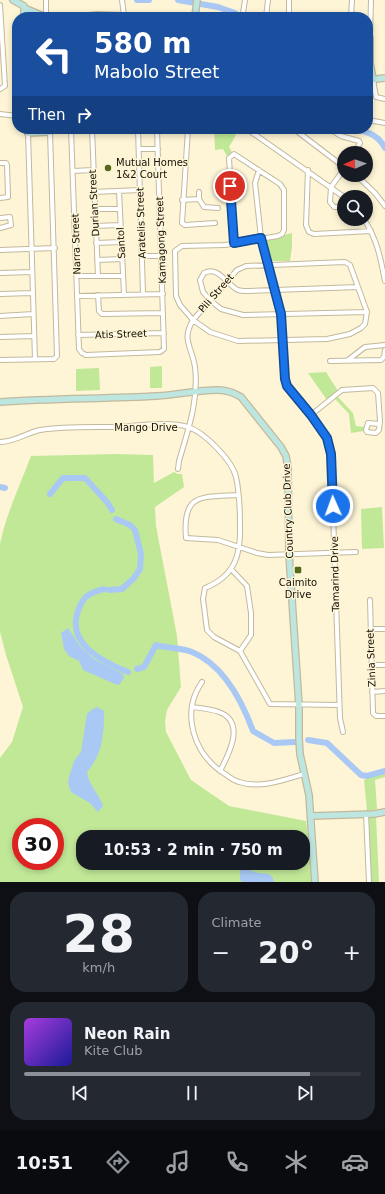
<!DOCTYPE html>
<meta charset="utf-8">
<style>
:root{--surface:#171b24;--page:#242831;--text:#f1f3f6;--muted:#9ea1a6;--line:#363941;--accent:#8c9099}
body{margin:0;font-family:"DejaVu Sans",sans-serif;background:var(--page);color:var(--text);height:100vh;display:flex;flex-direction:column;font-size:15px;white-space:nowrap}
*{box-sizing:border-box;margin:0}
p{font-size:13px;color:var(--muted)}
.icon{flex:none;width:22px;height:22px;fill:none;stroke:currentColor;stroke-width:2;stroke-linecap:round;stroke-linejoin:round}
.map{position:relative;height:882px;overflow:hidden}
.panel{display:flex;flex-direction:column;gap:10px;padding:10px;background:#0d0f14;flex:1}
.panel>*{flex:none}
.guide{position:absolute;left:12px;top:12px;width:361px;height:122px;border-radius:16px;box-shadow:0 2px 6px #0003;background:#1a4fa0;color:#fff;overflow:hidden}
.needle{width:26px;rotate:268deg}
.controls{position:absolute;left:337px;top:146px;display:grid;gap:8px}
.controls a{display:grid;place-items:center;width:36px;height:36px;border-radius:50%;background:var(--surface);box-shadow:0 2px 6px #0003;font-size:20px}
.speed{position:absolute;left:12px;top:818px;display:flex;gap:8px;font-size:20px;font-weight:700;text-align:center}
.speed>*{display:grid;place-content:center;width:52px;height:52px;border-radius:50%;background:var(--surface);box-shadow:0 2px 6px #0003;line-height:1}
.speed .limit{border:6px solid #d22;background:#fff;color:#111}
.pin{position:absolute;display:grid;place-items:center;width:34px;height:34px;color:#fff;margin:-17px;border:2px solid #fff;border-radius:50%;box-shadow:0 1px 4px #0007}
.me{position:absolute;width:44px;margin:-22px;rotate:358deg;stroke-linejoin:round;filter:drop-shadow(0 0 3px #0008)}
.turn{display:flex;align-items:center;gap:14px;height:84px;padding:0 16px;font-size:18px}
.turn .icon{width:52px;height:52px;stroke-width:2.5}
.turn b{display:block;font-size:28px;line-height:34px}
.then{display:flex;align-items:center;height:38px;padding:0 16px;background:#0003;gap:8px;font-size:15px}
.big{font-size:30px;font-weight:700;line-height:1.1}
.panel .tile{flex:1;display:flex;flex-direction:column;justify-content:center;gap:6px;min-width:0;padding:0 14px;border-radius:16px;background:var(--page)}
.panel .dial{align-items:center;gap:0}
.dial b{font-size:52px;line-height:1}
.song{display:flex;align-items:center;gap:12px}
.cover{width:48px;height:48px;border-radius:6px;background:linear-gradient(135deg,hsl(280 70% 55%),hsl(240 70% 35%))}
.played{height:4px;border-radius:2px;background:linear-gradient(90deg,var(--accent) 85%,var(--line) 85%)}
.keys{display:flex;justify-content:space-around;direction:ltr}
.heat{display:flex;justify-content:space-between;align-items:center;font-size:22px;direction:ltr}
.panel .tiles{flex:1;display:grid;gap:10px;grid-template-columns:1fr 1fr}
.tile:last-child{grid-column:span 2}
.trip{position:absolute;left:76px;top:830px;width:234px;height:40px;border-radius:16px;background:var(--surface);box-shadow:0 2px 6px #0003;font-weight:700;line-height:40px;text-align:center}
.dock{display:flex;height:64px;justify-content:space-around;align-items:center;background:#090b0e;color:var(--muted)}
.dock .icon{width:28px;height:28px}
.dock .selected{color:var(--accent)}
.dock b{font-size:18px;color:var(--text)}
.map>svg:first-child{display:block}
</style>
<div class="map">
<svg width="385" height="882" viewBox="0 0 385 882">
<rect width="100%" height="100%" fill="#fef5d6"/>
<!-- green -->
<path fill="#c1e897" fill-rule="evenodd" d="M214 129H228L236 135 229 147 232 152 227 156 223 149 215 150Z
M292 233V247L290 261H269L264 240Z
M162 366V388H150V367Z
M99 368 100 390 76 391V369Z
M326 372 338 391 327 400 308 373Z
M337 396 353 413 356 426 364 427V431L351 433 349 414 335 399Z
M116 454 153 455 154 483 174 472 178 474H182L184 487 155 507 156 526 177 636 181 687 167 710 165 721 166 732 191 780 229 806 306 821 312 864V882H0V758L12 742 23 707 6 655 0 632V544C6 514 20 485 31 456ZM21 827H55V861H21ZM83 837H303V863H83Z
M382 507 384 548 362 549 361 509Z
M385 772V777L375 780 377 809 367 812 364 780Z
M368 816H376L379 882H371Z"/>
<!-- water -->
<path fill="#a9c9f4" d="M68 628 80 646 94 659 123 674 124 678 119 685 115 684 83 670 79 661 69 656 64 649 61 633Z
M97 707 104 711C104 735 103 753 87 772 89 786 99 793 103 806L98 812 90 803 71 792 68 783 69 777 74 761 81 752 87 714 91 710Z
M245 868C248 869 251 871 255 872 263 875 272 870 274 882H243L240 880V870Z"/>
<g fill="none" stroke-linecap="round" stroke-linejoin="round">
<!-- river -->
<path stroke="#a9c9f4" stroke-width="6" d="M137 0H149
M178 0 218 7 235 13 237 17
M356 129C369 132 379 136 385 148
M0 487 5 488
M50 494 63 478H85L107 502 112 510
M104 589C89 593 83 596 78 611 66 644 103 662 128 672
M109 590 122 589 134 578 140 569 141 554 135 530 130 525 116 519
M137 669 144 667 156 645C167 648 182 648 192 652 224 665 242 701 253 731L274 743 295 742
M308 740 327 743 361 775 367 776 385 771"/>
<defs>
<path id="street" d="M46 0V17
M122 0 124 15
M0 5 5 86 0 89
M243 13 245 0
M266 17 268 0
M289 17V0
M351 17 352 0
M370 38 371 0
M373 79 376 97 385 99
M0 114 17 116
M368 120 385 123
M71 129 79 349 82 353 86 355 160 352 164 349 157 129
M92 129 98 276
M138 129 143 294
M188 129 182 223 185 225 215 223
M247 129 344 197
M294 129 344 167
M330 129 341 136 359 141 360 143 354 153
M28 133 35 359
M139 149H158
M0 163H6L7 165 8 195V197L0 198
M344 169 331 187 330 202 334 207H344
M259 170 255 183 261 238 281 314 285 379C290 393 302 403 311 415 321 427 327 439 331 454L340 718 343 732
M308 170 306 225 309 232 314 234 371 231
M73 171 93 170
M356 175 375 193 385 206
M119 191 124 294
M93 192 140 190
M199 199 204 207 218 208
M182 200 199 199V192
M95 209H120
M0 218 10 217 11 225 0 228
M364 219C378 242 380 256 385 281
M95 226 120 225
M96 243 121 242
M0 250 55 248
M142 256H162
M97 260 122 259
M345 262 350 265 367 312 365 324 361 328 350 334 327 339 238 341 210 332 193 320 237 270 246 266Z
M0 273 32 272
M77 276H123
M358 287 248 291C245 291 240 291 238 290 227 285 218 265 204 273L200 280 203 292 210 300 221 309 243 315 367 312
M0 294 32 293
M98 295 99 311 102 314 163 313
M78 296 163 294
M0 316 33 314
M78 335 164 333
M0 337 34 336
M0 360 54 359 57 356 50 132
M348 360 365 347 385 345
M330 361 381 360 384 357 385 350
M311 415 342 390 373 388 378 393 380 421 379 430 376 433 367 432 366 430 368 423 379 424
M0 442C15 442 26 433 40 430 63 426 92 427 116 427 137 426 168 421 188 427 204 432 232 460 236 477 239 491 240 510 240 525 241 555 235 576 205 588L203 599 207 630 214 637 240 651 270 704 339 705
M178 469 179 461C188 430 199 400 195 367 192 347 181 340 193 320L180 305 176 296 175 251 182 246 225 245 278 236 282 234 284 230V190L280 184 234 154 229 158 234 243
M238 495C201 497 182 493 186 538L218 540 257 553 268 555 356 552
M231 569 247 586 251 613V635L240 651
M370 600 373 713 376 716H385
M370 629H385
M372 665H385
M202 682C180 713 194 755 225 774 229 777 234 781 239 782 260 789 284 780 304 774
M372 692 385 691
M192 707C201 708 211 709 219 712 246 722 229 754 220 771
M366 814 369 882"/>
<path id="secondary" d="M13 0 24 6V17
M24 8 46 17
M79 17 97 15 153 17
M195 17 197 0
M368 38H370V63L373 79
M368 80 385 78
M28 129V133L50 132V129
M0 402C52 398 104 399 157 396 177 395 197 390 218 390 227 390 233 392 241 397L281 447 286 456 288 468 289 554 299 706V738L300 754 309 795 315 882
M311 816 374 814 385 812"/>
</defs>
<!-- street casing -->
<use href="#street" stroke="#c2b99c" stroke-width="6"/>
<!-- secondary casing -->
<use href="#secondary" stroke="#c2b99c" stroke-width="8"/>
<!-- street -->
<use href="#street" stroke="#fff" stroke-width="4"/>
<!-- secondary -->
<use href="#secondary" stroke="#bee6e0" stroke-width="5.5"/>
</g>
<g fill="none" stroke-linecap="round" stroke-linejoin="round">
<defs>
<path id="route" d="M230 186 234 243 261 238 281 314 285 379 287 386 311 415 327 438 331 454 333 506"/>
</defs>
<!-- route casing -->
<use href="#route" stroke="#114b97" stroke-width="10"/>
<!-- route -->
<use href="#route" stroke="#1a73e8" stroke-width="7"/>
</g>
<!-- markers -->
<g fill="#536a19" stroke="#fef5d6" stroke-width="1.5">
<circle cx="108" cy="168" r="4"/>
<rect x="294" y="566" width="8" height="8" rx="2"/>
</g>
<g text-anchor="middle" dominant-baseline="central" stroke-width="3" stroke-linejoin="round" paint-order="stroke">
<!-- poi labels -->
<g font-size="10" fill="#120f05" stroke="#fef5d6" text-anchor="start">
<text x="116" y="162">Mutual Homes<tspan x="116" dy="12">1&amp;2 Court</tspan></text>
<text x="298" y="582" text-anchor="middle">Caimito<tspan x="298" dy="12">Drive</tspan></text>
</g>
<!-- street labels -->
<g font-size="10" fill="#120f05" stroke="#fef5d6">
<text transform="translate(94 203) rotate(-93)">Durian Street</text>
<text transform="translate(141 223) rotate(-92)">Aratelis Street</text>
<text transform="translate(161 240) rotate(-92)">Kamagong Street</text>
<text transform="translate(121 243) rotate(-93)">Santol</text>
<text transform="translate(76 244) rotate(-92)">Narra Street</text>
<text transform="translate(216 293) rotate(-49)">Pili Street</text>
<text transform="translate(121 334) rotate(-2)">Atis Street</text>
<text x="146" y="427">Mango Drive</text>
<text transform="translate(288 511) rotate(-92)">Country Club Drive</text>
<text transform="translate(335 574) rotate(-91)">Tamarind Drive</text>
<text transform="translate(371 658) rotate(-92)">Zinia Street</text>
</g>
</g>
</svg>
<div class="controls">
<a><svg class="needle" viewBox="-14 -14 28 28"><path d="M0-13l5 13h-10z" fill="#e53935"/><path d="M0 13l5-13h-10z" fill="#9ea1a6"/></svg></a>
<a><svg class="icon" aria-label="search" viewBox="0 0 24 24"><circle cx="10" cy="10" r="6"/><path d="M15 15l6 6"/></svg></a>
</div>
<div class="speed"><div class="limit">30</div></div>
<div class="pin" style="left:230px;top:186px;background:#d93025"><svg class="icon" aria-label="arrive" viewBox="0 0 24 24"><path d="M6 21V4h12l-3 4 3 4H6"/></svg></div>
<svg class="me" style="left:333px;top:506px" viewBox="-20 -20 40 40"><circle r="17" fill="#1a73e8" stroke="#fff" stroke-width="3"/><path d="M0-11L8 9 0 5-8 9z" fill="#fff"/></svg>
<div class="trip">10:53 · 2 min · 750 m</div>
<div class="guide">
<div class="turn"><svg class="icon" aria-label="left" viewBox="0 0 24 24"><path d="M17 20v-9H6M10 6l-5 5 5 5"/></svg><div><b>580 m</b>Mabolo Street</div></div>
<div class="then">Then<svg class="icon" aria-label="right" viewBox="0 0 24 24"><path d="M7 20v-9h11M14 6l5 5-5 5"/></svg></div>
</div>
</div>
<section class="panel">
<div class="tiles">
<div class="tile dial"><b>28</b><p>km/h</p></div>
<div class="tile"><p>Climate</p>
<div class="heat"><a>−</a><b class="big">20°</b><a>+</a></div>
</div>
<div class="tile">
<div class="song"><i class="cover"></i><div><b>Neon Rain</b><p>Kite Club</p></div></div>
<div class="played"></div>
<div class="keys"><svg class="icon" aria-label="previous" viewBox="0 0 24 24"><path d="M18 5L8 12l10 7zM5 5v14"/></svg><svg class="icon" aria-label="pause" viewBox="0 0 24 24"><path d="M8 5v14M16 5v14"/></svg><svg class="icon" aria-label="next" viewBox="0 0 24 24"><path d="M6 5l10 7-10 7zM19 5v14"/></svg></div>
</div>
</div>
</section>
<nav class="dock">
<b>10:51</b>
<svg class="icon selected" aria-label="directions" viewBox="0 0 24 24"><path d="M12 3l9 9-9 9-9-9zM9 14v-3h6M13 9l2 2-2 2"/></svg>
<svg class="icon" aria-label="music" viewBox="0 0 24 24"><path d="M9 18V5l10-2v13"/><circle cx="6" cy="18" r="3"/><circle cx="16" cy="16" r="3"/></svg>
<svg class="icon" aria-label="phone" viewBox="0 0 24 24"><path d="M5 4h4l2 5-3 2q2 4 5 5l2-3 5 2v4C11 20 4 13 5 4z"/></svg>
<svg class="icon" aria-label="climate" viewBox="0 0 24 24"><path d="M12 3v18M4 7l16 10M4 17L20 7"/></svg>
<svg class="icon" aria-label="car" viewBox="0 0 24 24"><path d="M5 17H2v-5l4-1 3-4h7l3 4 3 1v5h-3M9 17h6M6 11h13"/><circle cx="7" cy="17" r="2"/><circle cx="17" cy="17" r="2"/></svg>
</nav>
